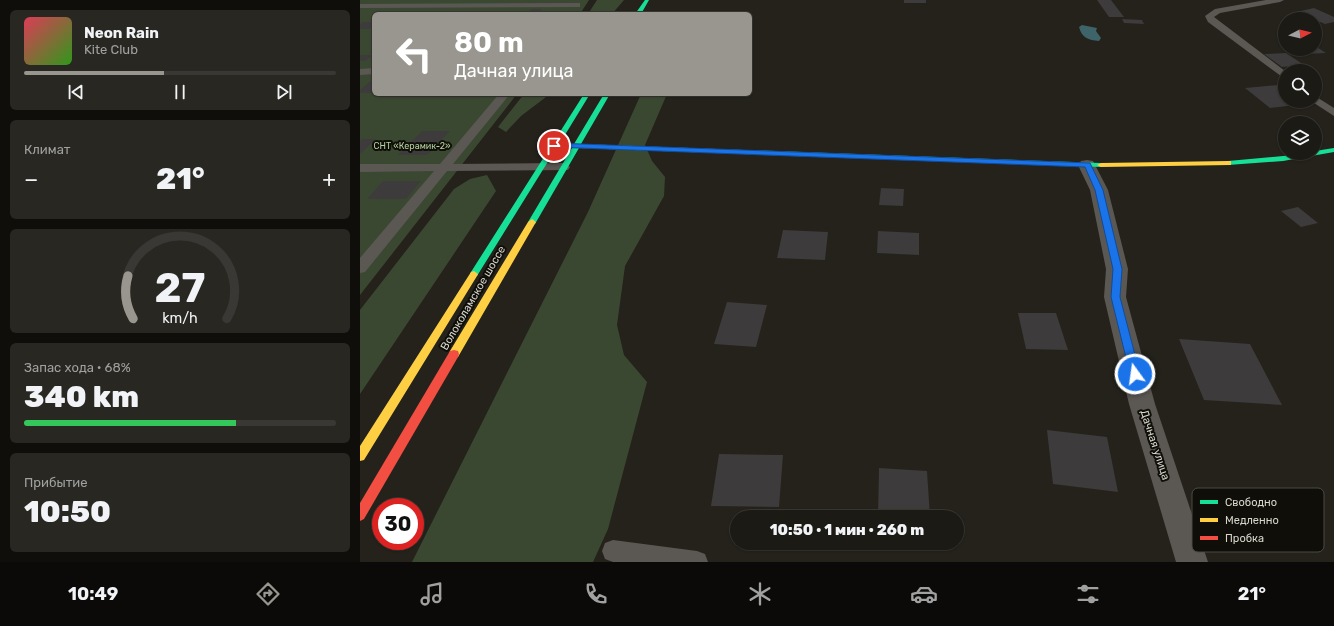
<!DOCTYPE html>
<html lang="ru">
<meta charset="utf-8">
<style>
:root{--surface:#1b1a14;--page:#282722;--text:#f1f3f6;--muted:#a0a1a0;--line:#393834;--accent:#98968e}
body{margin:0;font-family:Rubik,sans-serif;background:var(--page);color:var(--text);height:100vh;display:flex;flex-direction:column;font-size:15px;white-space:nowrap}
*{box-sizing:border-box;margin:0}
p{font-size:13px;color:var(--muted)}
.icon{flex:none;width:22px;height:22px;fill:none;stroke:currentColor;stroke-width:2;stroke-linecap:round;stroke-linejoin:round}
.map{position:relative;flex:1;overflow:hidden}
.side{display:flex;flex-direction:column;gap:10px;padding:10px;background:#0f0e0b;width:360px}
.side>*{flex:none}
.guide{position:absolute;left:12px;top:12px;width:380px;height:84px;border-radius:6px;box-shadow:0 1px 3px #0004,0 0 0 1px var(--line);background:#98968e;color:#fff;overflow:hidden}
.needle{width:26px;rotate:83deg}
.buttons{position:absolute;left:918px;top:12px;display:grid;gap:8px}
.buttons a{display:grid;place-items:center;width:44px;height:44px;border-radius:50%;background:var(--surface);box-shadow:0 1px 3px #0004,0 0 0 1px var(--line);font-size:20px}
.speed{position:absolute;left:12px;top:498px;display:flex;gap:8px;font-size:20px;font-weight:700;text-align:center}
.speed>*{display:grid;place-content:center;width:52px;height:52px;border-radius:50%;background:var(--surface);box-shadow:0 1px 3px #0004,0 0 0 1px var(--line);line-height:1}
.speed .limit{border:6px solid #d22;background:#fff;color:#111}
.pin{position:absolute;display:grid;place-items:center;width:34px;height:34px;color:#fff;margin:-17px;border:2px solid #fff;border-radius:50%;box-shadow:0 1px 4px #0007}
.me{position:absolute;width:44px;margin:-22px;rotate:346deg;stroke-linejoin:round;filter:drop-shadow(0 0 3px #0008)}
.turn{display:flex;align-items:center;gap:14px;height:84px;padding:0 16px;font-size:18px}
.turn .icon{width:52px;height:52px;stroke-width:2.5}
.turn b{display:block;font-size:28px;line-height:34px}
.big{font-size:30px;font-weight:800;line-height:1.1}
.side .card{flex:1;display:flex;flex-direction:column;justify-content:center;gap:6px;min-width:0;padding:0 14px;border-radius:6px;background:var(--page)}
.side .dial{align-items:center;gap:0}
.dial svg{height:104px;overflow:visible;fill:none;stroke:var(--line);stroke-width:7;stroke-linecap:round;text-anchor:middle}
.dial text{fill:var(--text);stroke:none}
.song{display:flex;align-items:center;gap:12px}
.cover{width:48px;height:48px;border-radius:6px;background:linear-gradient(135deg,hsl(350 70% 55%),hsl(110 70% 35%))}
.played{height:4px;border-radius:2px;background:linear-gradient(90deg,var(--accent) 45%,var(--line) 45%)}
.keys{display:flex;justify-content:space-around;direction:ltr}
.heat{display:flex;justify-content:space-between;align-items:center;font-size:22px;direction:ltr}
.charge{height:6px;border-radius:3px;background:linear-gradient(90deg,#34c759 68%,var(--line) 0)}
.trip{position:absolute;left:370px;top:510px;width:234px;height:40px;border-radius:20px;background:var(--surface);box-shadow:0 1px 3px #0004,0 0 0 1px var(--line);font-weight:800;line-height:40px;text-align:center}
.tabs{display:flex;height:64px;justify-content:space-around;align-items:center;background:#0b0a08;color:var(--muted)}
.tabs .icon{width:28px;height:28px}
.tabs .on{color:var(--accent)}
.tabs b{font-size:18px;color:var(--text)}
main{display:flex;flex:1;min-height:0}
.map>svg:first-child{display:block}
</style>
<main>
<section class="side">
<div class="card">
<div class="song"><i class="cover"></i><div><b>Neon Rain</b><p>Kite Club</p></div></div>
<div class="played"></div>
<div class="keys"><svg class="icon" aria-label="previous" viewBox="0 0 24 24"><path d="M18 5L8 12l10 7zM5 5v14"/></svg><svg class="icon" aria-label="pause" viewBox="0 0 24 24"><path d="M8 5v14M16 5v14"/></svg><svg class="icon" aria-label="next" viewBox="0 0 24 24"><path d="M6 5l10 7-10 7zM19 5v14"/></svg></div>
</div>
<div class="card"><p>Климат</p>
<div class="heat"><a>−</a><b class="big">21°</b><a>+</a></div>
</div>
<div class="card dial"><svg viewBox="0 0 100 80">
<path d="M14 69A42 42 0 1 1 86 69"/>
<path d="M14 69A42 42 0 0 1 10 36" stroke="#98968e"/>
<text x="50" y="56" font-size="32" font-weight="700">27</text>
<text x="50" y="72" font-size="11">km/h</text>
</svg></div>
<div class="card"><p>Запас хода · 68%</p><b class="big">340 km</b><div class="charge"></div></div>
<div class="card"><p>Прибытие</p><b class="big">10:50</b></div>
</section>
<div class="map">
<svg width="974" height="562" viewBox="0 0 974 562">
<rect width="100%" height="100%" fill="#24221b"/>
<!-- green -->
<path fill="#3b4831" d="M0 0H229L220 14H14V94H157L0 295Z
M237 0H264L252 14H228Z
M164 94H190L161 116 146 132 138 127Z
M281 94H307L285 145 292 161 305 177 304 196 265 266 257 325 264 355 287 382 248 529 233 562H52L228 212Z
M127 175 136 191 0 394V310L94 189 110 179Z"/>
<!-- water -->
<path fill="#3e6368" d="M722 25 737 28 736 31 741 38 739 41C728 40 722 38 719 27Z"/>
<!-- building -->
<path fill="#3d3b3b" d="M544 0H566V3H544Z
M737 0H751L764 17H749Z
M954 8 974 17V22L965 24 936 12Z
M171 9H182L177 14H166Z
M53 11H67L63 14H50Z
M762 19 782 20 784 24 764 23Z
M3 22H14V25L9 29H0V24Z
M955 46 966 53 945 54 937 49H955Z
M926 53 944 65 922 67 904 54Z
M0 55H14L5 61H0Z
M12 80H14V91L12 93H0V90Z
M918 85 925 91V101H939L944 104 910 108 885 88Z
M62 131H90L67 155H38Z
M2 139H16L0 154V141Z
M23 181H61L46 199H7Z
M521 188 544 189 543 206 519 205Z
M938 207 958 223 941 227 921 211Z
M423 230 468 232 465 260 417 258Z
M518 231 559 233V255L517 253Z
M367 302 407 305 396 347 354 344Z
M658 313H696L708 350 666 349Z
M819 339 890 344 922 405 844 400Z
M687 430 747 437 758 492 693 484Z
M359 454 423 455 419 507 351 506Z
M519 468 567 471 570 517H518Z"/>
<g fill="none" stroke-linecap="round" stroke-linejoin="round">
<!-- lane -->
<path fill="#5b5854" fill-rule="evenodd" d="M906 0H924L920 2 860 13 854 17 925 71V79L848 22 845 16 855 9Z
M217 3H220V7L0 8V4Z
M14 68V74L0 75V69Z
M139 94H150L93 164 204 163 210 167 208 170 87 171 5 272 0 273V258L74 171 0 172V164H80Z
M955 96 974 108V116L951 101H955Z
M253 540 337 551 345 554 348 562H253L245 559 242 551 245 543Z"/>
<!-- street -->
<path fill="#5b5854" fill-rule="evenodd" d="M727 160 733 161 748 190 768 269 766 297 795 404 848 562H816L769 404 744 297 746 269 730 190 718 165 721 161Z"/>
<!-- fast -->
<path fill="#16e098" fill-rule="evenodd" d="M285 0H289L281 14H275Z
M224 94H230L200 143 214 144 244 94H250L221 144 741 163 745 165 741 167 219 148 175 224H169L168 222 212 148 197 147 117 276H111L110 274 111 272Z
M974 148V152L923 161 868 165 864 163 868 161 955 153V151Z"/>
<!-- slow -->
<path fill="#ffcf43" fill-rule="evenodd" d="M868 161H871V165L741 167 737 165 741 163Z
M172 219 176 222 98 357 94 358 90 357 89 354 90 351 168 222Z
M114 271 118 274 117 276 4 460 0 461V446L111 272Z"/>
<!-- jam -->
<path fill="#f24e42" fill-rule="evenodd" d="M94 350 98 351 99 354 98 357 4 519 0 521V503L90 351Z"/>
</g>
<!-- route -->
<path fill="#1a73e8" stroke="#114b97" d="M194 143 730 163 743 190 762 269 760 297 780 374 779 377H771L770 374 751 297 753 269 735 190 725 167 192 147 191 146Z"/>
<g text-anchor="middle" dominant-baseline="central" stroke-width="4" stroke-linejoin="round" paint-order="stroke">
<!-- far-park labels -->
<g font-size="9" fill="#b3d19e" stroke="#0f0e08">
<text x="52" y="146">СНТ «Керамик-2»</text>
</g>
<!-- street labels -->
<g font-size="11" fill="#d7d5cc" stroke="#0f0e08">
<text transform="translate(113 298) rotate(-60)">Волоколамское шоссе</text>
<text transform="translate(795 445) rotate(72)">Дачная улица</text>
</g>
</g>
<!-- legend -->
<rect x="832" y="488" width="132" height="64" rx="6" fill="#0f0e08" stroke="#4b4a43" stroke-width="1"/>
<rect x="840" y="500" width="18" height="4" fill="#16e098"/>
<rect x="840" y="518" width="18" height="4" fill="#ffcf43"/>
<rect x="840" y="536" width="18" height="4" fill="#f24e42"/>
<g font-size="11" fill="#d7d5cc">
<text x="865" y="506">Свободно</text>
<text x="865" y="524">Медленно</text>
<text x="865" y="542">Пробка</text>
</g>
</svg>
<div class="buttons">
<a><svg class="needle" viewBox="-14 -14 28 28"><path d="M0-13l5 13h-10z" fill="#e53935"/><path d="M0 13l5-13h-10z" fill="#a0a1a0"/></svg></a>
<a><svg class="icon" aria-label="search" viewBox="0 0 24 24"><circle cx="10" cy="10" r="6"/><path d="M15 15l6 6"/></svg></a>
<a><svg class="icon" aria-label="layers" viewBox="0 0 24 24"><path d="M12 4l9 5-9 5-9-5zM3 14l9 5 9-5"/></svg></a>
</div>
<div class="speed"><div class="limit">30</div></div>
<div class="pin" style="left:194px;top:146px;background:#d93025"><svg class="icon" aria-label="arrive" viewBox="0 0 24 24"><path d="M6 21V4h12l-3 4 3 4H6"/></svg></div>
<svg class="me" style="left:775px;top:374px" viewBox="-20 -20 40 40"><circle r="17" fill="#1a73e8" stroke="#fff" stroke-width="3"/><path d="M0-11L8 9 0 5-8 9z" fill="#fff"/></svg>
<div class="trip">10:50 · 1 мин · 260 m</div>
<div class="guide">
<div class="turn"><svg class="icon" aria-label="left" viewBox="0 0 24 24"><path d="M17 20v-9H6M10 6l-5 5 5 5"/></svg><div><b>80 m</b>Дачная улица</div></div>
</div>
</div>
</main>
<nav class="tabs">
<b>10:49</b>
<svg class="icon on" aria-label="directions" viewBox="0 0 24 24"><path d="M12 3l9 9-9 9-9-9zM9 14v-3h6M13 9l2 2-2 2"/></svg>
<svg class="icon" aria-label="music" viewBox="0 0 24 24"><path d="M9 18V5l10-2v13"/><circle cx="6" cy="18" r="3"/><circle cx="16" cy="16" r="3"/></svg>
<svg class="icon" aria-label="phone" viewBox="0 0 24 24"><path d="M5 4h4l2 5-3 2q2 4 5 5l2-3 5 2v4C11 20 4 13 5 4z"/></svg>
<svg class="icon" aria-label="climate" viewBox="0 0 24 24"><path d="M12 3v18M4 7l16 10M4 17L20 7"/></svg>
<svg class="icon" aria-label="car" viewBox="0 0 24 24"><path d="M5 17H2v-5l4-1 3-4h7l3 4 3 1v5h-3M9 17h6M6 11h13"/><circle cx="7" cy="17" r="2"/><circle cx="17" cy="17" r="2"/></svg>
<svg class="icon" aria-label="filters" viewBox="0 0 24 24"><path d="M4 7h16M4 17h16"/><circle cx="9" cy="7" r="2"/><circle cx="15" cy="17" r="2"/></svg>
<b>21°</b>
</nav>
